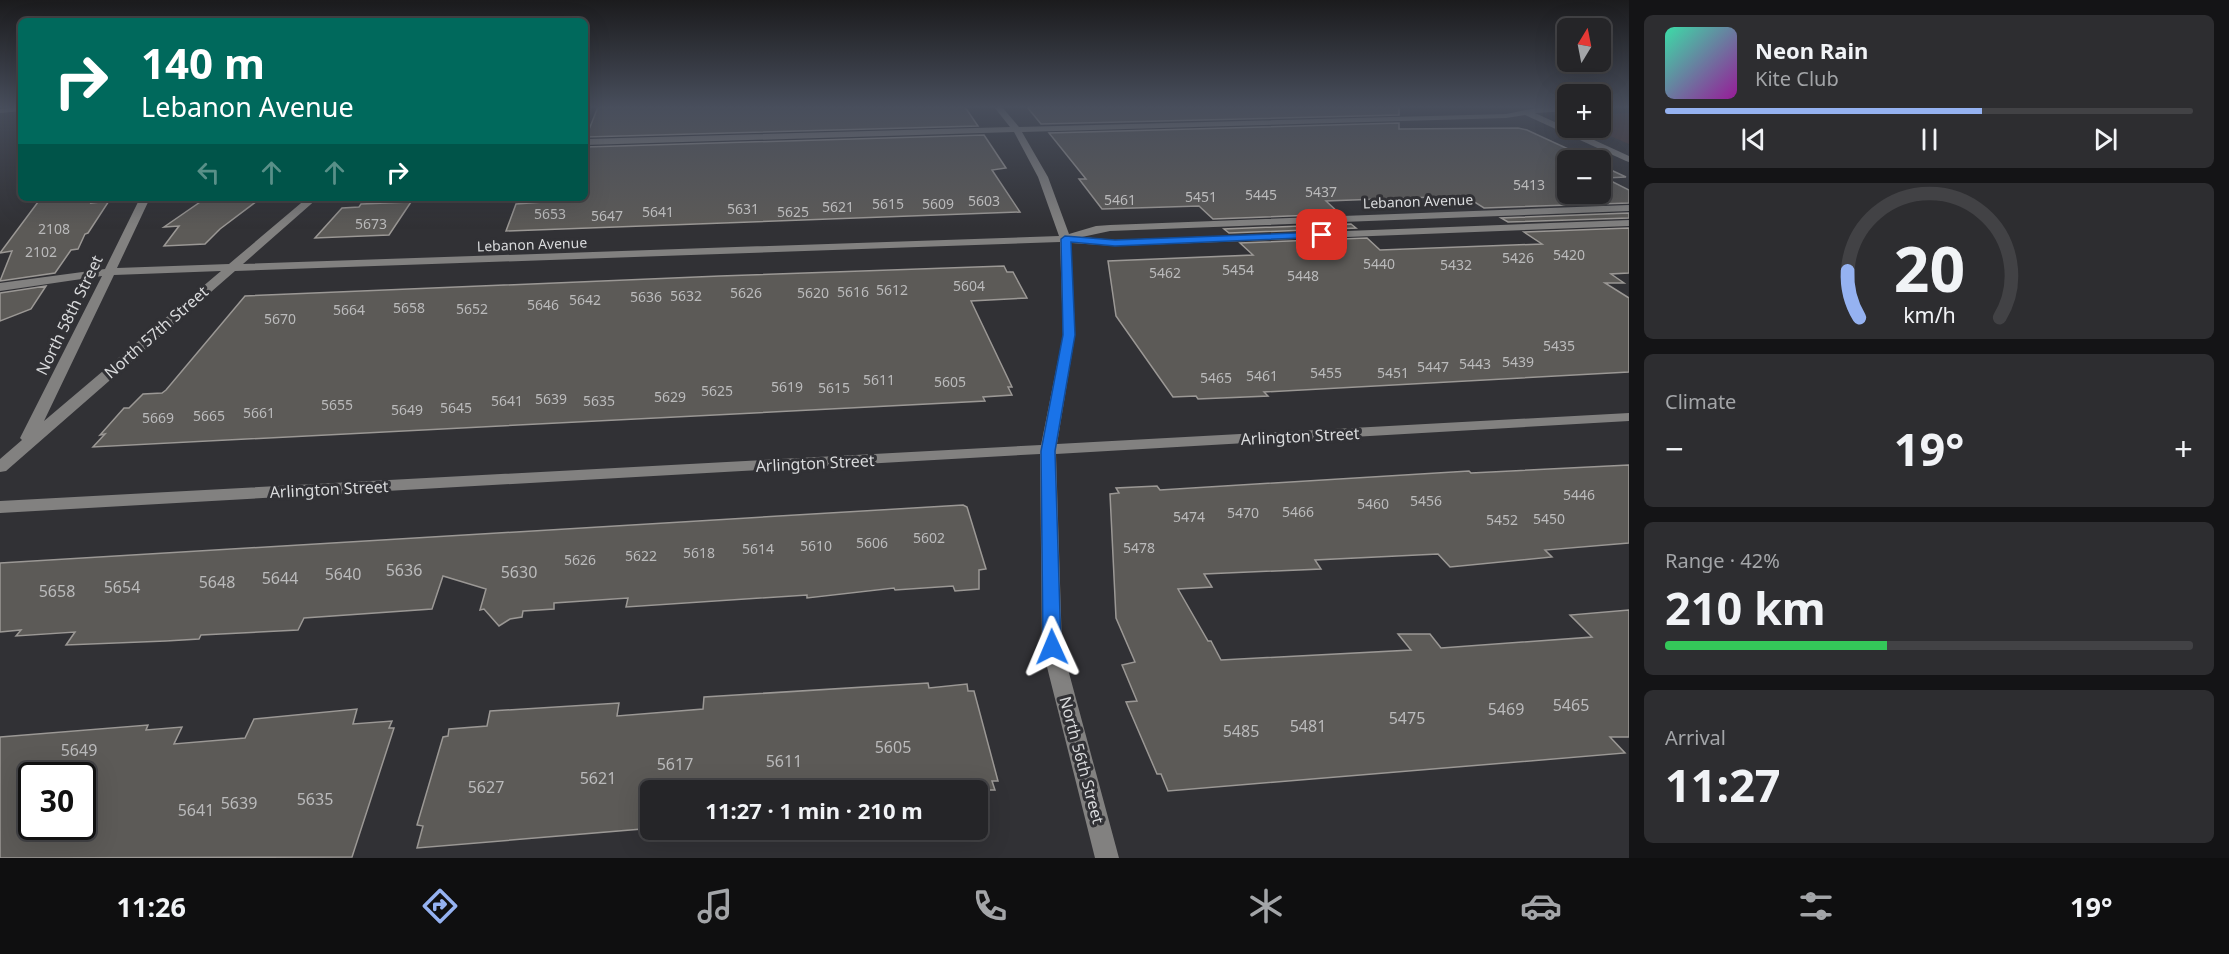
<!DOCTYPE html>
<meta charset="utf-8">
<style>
:root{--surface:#252528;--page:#2d2d30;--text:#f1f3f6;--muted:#a3a5a8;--line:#424245;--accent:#95b2f1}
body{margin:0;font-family:"Noto Sans",sans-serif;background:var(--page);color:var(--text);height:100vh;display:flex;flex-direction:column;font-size:22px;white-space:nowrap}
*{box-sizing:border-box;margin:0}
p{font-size:20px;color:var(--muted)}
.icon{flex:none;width:33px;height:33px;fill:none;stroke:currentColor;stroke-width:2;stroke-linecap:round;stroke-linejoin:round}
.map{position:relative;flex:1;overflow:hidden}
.side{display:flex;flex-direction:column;gap:15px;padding:15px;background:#141416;width:600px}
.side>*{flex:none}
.guide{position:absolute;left:18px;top:18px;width:570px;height:183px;border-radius:9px;box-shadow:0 6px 24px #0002,0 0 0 2px var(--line);background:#00695c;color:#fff;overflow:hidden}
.needle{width:39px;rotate:10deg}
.controls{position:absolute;left:1557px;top:18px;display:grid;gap:12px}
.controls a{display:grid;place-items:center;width:54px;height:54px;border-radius:9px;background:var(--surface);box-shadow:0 6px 24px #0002,0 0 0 2px var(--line);font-size:30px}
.speed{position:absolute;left:18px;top:762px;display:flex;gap:12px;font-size:30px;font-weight:700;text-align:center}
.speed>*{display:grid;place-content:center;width:78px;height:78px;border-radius:50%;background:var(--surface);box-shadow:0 6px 24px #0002,0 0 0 2px var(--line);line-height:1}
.speed .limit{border:3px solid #111;border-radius:9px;background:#fff;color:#111}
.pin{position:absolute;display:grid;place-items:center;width:51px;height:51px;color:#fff;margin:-26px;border-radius:12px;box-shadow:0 3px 9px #0006}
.me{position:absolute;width:66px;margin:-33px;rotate:359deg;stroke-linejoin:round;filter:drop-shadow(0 0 4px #0008)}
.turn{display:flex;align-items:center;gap:21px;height:126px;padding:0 24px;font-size:27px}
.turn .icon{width:78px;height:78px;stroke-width:2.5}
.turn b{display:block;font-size:42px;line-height:51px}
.lanes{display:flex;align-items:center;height:57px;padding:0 24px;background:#0003;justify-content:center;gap:30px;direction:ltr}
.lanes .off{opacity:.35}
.big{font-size:45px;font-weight:700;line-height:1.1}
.side .card{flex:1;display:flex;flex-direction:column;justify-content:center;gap:9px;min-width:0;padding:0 21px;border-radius:9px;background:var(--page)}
.side .dial{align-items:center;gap:0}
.dial svg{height:156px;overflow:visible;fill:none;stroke:var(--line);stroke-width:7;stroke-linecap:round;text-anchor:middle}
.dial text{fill:var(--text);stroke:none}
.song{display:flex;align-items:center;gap:18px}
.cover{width:72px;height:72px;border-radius:9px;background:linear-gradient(135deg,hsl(160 70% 55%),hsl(300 70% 35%))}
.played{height:6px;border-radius:3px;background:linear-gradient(90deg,var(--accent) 60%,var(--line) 60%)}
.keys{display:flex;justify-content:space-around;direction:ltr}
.heat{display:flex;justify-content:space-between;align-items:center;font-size:33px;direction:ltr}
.charge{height:9px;border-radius:4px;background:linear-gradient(90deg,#34c759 42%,var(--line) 0)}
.trip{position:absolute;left:640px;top:780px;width:348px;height:60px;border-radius:9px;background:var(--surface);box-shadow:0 6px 24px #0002,0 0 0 2px var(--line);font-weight:700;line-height:60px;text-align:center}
.menu{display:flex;height:96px;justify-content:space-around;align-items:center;background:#0f0f10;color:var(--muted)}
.menu .icon{width:42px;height:42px}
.menu .selected{color:var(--accent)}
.menu b{font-size:27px;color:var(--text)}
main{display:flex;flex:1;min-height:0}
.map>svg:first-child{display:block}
</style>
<main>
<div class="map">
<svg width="1629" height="858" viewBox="0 0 1629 858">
<rect width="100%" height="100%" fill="#313135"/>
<!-- education -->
<path fill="#483332" d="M1629 113V144L1591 128H1600L1601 114Z"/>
<!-- building -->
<path fill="#5c5a57" stroke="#9b9895" stroke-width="1.5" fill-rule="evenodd" d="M598 107H965L978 126 586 137Z
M1027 107H1399V115L1041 124Z
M1399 123V129L1518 128 1527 130 1592 160H1568V194H1600V165L1626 177 1605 178 1629 190V203L1484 208 1465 196 1406 198 1326 201 1340 214 1213 219 1199 206 1102 209 1079 179H1086L1049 133Z
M984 135 1006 168 992 170 1020 212 506 231 516 204 585 199V147Z
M41 198H94L91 203 109 201 88 233 85 234 78 249 71 250 55 273 0 281 12 251 0 253Z
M206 198H261L220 229 205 244 164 246 179 226 164 227Z
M411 202 389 235 315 238 342 208 359 207 361 204Z
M1629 213V218L1508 222 1501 218Z
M1351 224 1356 228 1229 233 1224 229Z
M1629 228V273L1611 274 1624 283H1605L1629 298V372L1264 392 1268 396 1198 399 1196 396 1173 397 1116 316 1108 261 1253 255 1240 243 1367 238 1380 250 1542 244 1524 232Z
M1004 266 1007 272H1013L1027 298 971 301 1012 387H1008L1012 395 983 397 985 401 93 447 105 434 100 435 124 408H129L143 394 162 393 166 390 245 296 720 276Z
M46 286 31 309 0 321V293Z
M1629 465V543L1545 550 1552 557 1450 567 1438 554 1315 560 1321 569 1204 574 1212 587 1178 589 1208 641H1211L1221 660 1411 650 1398 634H1430L1441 648 1592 637 1570 615 1629 610V737H1610L1625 753 1168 791 1161 774H1157L1126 702 1137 701 1122 665 1135 662 1116 618 1110 494 1119 493 1116 488 1157 486 1160 490 1469 471 1471 473Z
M963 505 967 507 986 569 979 570V589L955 591 953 586 895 590 894 588 807 598V595L626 607 628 598 554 603V609L523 611 522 617 510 619 499 626 484 609 480 610 486 589 443 576 432 609 304 618 298 630 201 635 199 639 166 641 66 645 75 632 16 636 21 630 0 632V563Z
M928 683 929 688 967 684 968 691H974L998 781H992L995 790H651V806L649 807 648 814H643L642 829 417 848 423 826 417 825 443 737 448 736 449 729 487 726 490 711 619 703 617 716 703 709 704 697Z
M357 709 353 724 392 721 389 728H394L352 857 0 858V737L148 725 146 730 182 727 174 744 245 738 254 719ZM32 776H82V826H32Z"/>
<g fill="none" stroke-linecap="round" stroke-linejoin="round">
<!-- minor -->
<path fill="#828180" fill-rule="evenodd" d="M21 107V111L0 113V109Z
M994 107H1002L1019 127 1506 114 1541 107H1568V111L1535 113 1629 156V162L1626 161 1525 115 1506 118 1022 132 1048 177 1069 234 1096 226 1110 225 1629 205V211L1110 231 1082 237 1115 240 1629 220V226L1115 246 1071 243 1075 335 1057 444 1629 413V421L1056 454 1062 647 1119 858H1095L1042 647 1040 454 0 513V501L1041 445 1063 335 1060 242 235 271 6 471 0 472V459L22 440 20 438 102 276 0 291V283L105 269 140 198H150L117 268 229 264 307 198H318L243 264 1059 236 1038 177 1014 132 585 145V139L1010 127ZM221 271 44 421 114 275Z
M1600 107H1619L1600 110Z"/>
</g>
<!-- sky -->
<linearGradient id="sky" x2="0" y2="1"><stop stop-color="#1b1b1d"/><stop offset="0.47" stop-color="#484e5c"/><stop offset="1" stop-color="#484e5c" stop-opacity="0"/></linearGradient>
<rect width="1629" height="227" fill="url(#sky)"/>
<!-- route -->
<path fill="#1a73e8" stroke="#114b97" stroke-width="1.5" d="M1322 232 1325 233V237L1115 246 1071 242 1075 335 1055 451 1061 647 1059 652 1052 654 1046 652 1043 647 1041 451 1063 335 1061 239 1065 236 1115 240Z"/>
<g text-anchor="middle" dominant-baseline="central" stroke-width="6" stroke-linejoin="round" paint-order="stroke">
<!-- number labels -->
<g font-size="14" fill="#bababb">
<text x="1529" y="184">5413</text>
<text x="1321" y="191">5437</text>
<text x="1261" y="194">5445</text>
<text x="1201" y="196">5451</text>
<text x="1120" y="199">5461</text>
<text x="984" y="200">5603</text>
<text x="888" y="203">5615</text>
<text x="938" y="203">5609</text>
<text x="838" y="206">5621</text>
<text x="743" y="208">5631</text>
<text x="658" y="211">5641</text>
<text x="793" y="211">5625</text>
<text x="550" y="213">5653</text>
<text x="607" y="215">5647</text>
<text x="371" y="223">5673</text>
<text x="54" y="228">2108</text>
<text x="41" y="251">2102</text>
<text x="1569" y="254">5420</text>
<text x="1518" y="257">5426</text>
<text x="1379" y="263">5440</text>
<text x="1456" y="264">5432</text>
<text x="1238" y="269">5454</text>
<text x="1165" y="272">5462</text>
<text x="1303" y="275">5448</text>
<text x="969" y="285">5604</text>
<text x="892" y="289">5612</text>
<text x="853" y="291">5616</text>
<text x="746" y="292">5626</text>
<text x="813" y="292">5620</text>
<text x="686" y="295">5632</text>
<text x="646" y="296">5636</text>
<text x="585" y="299">5642</text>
<text x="543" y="304">5646</text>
<text x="409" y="307">5658</text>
<text x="472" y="308">5652</text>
<text x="349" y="309">5664</text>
<text x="280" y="318">5670</text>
<text x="1559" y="345">5435</text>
<text x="1518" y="361">5439</text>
<text x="1475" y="363">5443</text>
<text x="1433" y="366">5447</text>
<text x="1326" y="372">5455</text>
<text x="1393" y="372">5451</text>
<text x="1262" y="375">5461</text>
<text x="1216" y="377">5465</text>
<text x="879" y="379">5611</text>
<text x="950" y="381">5605</text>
<text x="787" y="386">5619</text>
<text x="834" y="387">5615</text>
<text x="717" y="390">5625</text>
<text x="670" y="396">5629</text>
<text x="551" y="398">5639</text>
<text x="507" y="400">5641</text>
<text x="599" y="400">5635</text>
<text x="337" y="404">5655</text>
<text x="456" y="407">5645</text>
<text x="407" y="409">5649</text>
<text x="259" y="412">5661</text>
<text x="209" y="415">5665</text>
<text x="158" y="417">5669</text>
<text x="1579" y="494">5446</text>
<text x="1426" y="500">5456</text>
<text x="1373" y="503">5460</text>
<text x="1298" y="511">5466</text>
<text x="1243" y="512">5470</text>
<text x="1189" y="516">5474</text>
<text x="1549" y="518">5450</text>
<text x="1502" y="519">5452</text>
<text x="929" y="537">5602</text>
<text x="872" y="542">5606</text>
<text x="816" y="545">5610</text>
<text x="1139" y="547">5478</text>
<text x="758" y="548">5614</text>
<text x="699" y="552">5618</text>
<text x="641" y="555">5622</text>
<text x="580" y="559">5626</text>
</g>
<!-- far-street labels -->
<g font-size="14" fill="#d9dadc" stroke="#313135">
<text transform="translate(1418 201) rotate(-2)">Lebanon Avenue</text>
<text transform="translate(532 244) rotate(-2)">Lebanon Avenue</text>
</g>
<!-- street labels -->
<g font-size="16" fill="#d9dadc" stroke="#313135">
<text transform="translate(69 315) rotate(-64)">North 58th Street</text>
<text transform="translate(156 332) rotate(-41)">North 57th Street</text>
<text transform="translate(1300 436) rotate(-3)">Arlington Street</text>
<text transform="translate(815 463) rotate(-3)">Arlington Street</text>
<text transform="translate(329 489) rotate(-3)">Arlington Street</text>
<text transform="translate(1082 760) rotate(75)">North 56th Street</text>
</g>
<!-- near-number labels -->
<g font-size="16" fill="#bababb">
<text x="404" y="570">5636</text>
<text x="519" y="572">5630</text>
<text x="343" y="574">5640</text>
<text x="280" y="578">5644</text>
<text x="217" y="582">5648</text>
<text x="122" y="587">5654</text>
<text x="57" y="591">5658</text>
<text x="1571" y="705">5465</text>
<text x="1506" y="709">5469</text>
<text x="1407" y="718">5475</text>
<text x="1308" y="726">5481</text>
<text x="1241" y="731">5485</text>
<text x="893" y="747">5605</text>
<text x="79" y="750">5649</text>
<text x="784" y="761">5611</text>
<text x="675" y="764">5617</text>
<text x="598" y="778">5621</text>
<text x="486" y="787">5627</text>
<text x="315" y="799">5635</text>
<text x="239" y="803">5639</text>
<text x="196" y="810">5641</text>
</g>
</g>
</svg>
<div class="controls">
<a><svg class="needle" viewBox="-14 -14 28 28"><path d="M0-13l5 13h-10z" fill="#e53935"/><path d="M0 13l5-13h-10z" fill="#a3a5a8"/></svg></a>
<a>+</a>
<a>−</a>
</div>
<div class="speed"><div class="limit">30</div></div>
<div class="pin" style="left:1322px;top:235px;background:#d93025"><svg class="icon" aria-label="arrive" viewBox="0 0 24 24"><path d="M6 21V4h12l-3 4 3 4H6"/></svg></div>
<svg class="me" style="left:1052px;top:647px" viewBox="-20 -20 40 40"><path d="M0-17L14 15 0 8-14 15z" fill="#1a73e8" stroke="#fff" stroke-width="4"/></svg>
<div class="trip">11:27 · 1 min · 210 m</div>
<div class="guide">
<div class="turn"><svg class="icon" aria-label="right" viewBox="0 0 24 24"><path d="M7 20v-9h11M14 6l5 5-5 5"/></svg><div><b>140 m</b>Lebanon Avenue</div></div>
<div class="lanes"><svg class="icon off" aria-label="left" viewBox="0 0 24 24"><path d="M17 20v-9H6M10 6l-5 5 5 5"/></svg><svg class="icon off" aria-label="ahead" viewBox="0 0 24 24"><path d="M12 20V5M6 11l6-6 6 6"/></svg><svg class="icon off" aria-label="ahead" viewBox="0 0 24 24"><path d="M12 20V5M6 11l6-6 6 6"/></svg><svg class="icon" aria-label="right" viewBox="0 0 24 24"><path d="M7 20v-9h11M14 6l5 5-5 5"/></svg></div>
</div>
</div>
<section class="side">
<div class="card">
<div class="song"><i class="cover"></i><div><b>Neon Rain</b><p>Kite Club</p></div></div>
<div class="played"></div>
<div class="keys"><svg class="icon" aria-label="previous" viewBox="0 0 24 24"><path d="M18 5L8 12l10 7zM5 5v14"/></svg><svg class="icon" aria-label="pause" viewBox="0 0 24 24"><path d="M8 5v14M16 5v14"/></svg><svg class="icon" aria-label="next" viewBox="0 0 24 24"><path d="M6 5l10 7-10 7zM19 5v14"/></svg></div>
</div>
<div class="card dial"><svg viewBox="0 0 100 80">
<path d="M14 69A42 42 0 1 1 86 69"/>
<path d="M14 69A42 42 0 0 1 8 45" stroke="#95b2f1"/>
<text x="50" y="56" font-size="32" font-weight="700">20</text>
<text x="50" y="72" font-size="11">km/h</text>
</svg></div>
<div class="card"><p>Climate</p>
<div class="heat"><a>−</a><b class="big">19°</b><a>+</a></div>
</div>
<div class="card"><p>Range · 42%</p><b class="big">210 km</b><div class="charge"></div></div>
<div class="card"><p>Arrival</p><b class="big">11:27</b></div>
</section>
</main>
<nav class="menu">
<b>11:26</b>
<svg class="icon selected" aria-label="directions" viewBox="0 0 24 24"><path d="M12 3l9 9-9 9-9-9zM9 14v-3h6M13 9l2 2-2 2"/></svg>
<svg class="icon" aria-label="music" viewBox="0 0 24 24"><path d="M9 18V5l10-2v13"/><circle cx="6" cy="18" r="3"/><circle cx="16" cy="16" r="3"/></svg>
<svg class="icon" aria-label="phone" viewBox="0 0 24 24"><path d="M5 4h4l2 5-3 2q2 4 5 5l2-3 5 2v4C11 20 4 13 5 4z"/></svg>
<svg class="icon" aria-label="climate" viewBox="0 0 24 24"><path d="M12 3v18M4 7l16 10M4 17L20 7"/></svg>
<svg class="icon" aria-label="car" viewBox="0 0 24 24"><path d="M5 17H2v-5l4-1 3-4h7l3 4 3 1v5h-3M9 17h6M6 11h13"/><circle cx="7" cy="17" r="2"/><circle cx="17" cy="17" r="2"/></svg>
<svg class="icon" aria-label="filters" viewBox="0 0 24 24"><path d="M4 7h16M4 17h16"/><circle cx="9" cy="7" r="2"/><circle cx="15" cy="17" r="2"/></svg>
<b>19°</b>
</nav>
